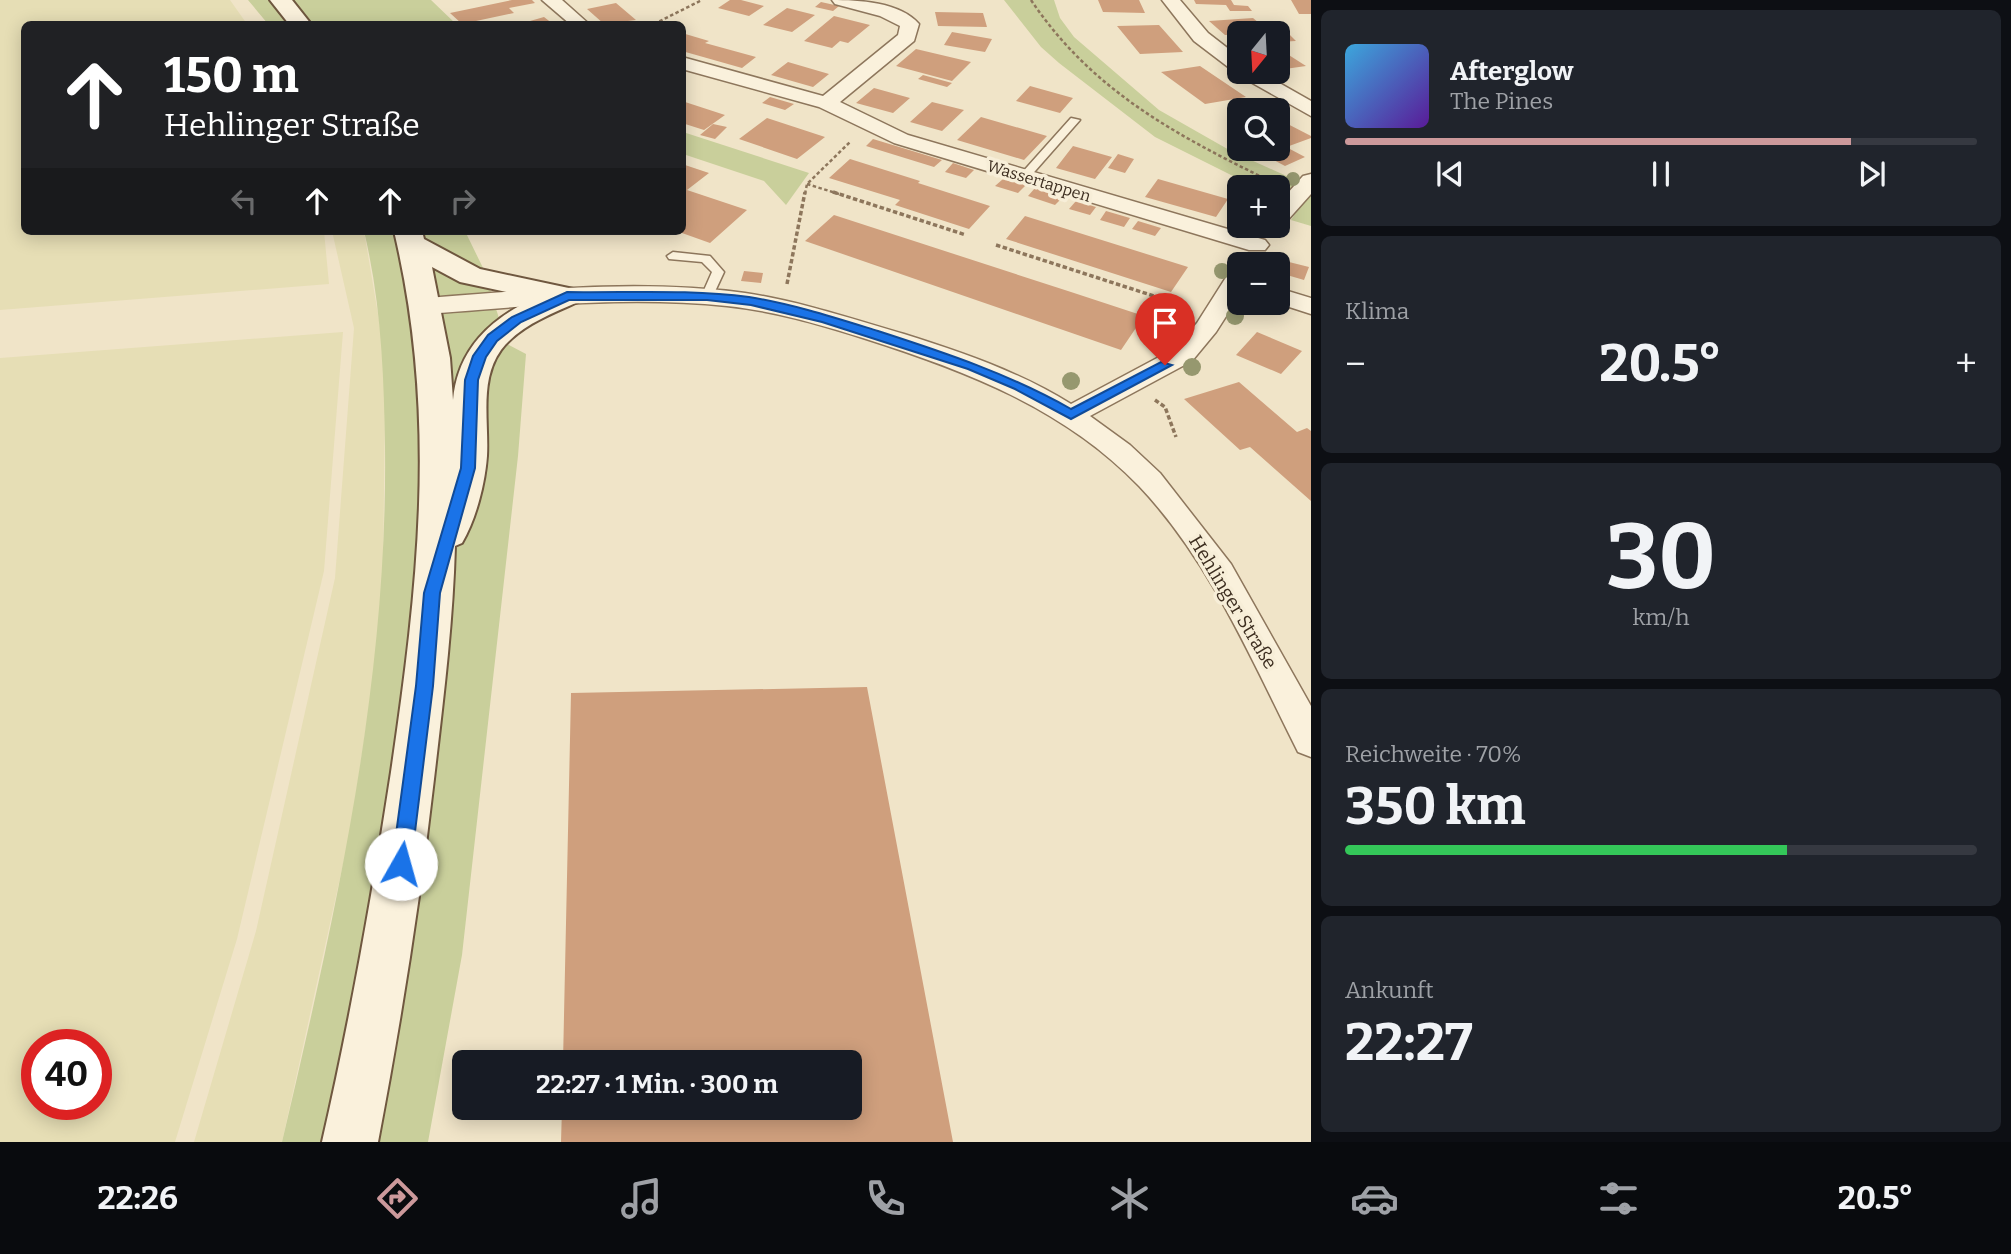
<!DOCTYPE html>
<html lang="de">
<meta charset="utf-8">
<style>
:root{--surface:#171b24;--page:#20242c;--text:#f1f3f6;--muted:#9ea1a6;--line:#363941;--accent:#cc999b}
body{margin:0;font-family:Bitter,serif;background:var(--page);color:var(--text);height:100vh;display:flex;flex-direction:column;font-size:26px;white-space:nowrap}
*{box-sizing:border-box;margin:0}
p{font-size:23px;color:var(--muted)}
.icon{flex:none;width:38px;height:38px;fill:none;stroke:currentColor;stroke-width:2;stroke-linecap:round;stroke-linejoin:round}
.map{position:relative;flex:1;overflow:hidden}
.drawer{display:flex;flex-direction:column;gap:10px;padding:10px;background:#0d0f14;width:700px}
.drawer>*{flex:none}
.banner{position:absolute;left:21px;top:21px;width:665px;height:214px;border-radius:10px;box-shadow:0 4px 18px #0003;background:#202124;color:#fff;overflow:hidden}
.needle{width:46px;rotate:198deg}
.buttons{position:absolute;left:1227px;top:21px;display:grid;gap:14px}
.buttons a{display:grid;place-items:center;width:63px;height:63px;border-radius:10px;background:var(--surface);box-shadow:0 4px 18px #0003;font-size:35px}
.speed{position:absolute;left:21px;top:1029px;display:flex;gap:14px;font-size:35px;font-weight:700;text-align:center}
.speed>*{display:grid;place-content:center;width:91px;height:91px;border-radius:50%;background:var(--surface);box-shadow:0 4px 18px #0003;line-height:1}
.speed .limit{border:10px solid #d22;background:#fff;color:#111}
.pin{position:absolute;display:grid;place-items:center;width:60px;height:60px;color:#fff;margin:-72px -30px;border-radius:50% 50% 50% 0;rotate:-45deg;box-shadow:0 0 7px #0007}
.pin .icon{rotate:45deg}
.me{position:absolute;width:77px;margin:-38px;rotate:7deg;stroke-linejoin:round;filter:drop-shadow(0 0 5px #0008)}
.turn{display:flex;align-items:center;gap:24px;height:147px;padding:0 28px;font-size:32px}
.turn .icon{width:91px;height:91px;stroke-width:2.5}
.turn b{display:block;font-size:49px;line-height:60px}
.lanes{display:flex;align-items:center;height:66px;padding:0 28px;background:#0003;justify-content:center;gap:35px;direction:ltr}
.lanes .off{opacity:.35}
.big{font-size:52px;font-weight:700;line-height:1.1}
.drawer .tile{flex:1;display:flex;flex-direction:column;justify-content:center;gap:10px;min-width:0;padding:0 24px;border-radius:10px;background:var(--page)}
.drawer .dial{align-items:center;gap:0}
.dial b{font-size:91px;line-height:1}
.song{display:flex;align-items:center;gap:21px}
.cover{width:84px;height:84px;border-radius:10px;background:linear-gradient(135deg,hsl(200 70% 55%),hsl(270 70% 35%))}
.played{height:7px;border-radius:4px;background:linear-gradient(90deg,var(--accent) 80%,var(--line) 80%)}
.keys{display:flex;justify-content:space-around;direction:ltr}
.heat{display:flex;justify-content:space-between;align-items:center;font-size:38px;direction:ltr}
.charge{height:10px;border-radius:5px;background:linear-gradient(90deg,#34c759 70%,var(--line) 0)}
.trip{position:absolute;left:452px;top:1050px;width:410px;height:70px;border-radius:10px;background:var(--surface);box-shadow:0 4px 18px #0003;font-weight:700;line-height:70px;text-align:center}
.tabs{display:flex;height:112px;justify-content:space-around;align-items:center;background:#090b0e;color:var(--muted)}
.tabs .icon{width:49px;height:49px}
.tabs .on{color:var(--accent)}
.tabs b{font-size:32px;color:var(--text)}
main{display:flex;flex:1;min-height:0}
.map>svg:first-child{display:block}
</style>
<main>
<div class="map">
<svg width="1311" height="1142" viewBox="0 0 1311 1142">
<rect width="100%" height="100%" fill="#f0e4c8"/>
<!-- farmland -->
<path fill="#e6deb5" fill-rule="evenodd" d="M0 0H230L247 24H24V231H324L329 284 0 310Z
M332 231H364L382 338 385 405 383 573 376 659 351 828 282 1142H194L256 931 335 578 354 328Z
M343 332 324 571 237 939 175 1142H0V358ZM37 1045H96V1104H37Z"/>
<!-- green -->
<path fill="#c9cf9b" d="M248 0H431L456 24H268Z
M1004 0H1054L1060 18 1074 37 1159 110 1231 151 1311 187V226L1291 220 1301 205 1278 196V187H1255L1155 137 1059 63 1041 47Z
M683 132 809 173 786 205 764 181 683 154Z
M364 231H465L484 270 507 344 526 354 518 456 462 955 428 1142H282C336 913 388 683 385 447 384 374 381 302 364 231Z"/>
<!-- building -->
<path fill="#cf9f7d" d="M512 0H532L535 3 509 8 514 13 462 24 450 13Z
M730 0H741L764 6 749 16 718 8Z
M1098 0H1139L1145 13 1103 12Z
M1194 0H1231L1234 5 1248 6 1252 11H1230L1226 5 1196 4Z
M1291 0H1311V14H1299Z
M821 2 839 6 833 11 815 7Z
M616 3 636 20 604 24 587 9Z
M787 8 815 15 792 32 763 25Z
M935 12 983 13 987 27 938 26Z
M834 16 870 25 848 43 840 41 832 48 804 41Z
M544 17 553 24 523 23Z
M1253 18 1271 33 1225 35 1209 21Z
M1159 25 1183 52 1140 54 1117 26Z
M1286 31 1296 41 1278 42V32Z
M952 32 992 39 985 52 944 45Z
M682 33 709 41 705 43 756 57 742 68 682 51Z
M916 49 971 62 952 81 896 66Z
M1278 50H1281L1306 66 1278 70Z
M788 62 829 74 813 87 771 75Z
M1200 66 1246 97 1205 104 1161 72Z
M923 75 952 83 947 87 918 79Z
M1030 86 1073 98 1060 113 1016 101Z
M874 88 910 98 893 113 856 103Z
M770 97 794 104 785 110 762 103Z
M682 101 725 115 704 130 682 123Z
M932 102 964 110 942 131 910 122Z
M981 117 1047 136 1024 160 957 140Z
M767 118 825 137 797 159 739 139Z
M1278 119 1311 136V138L1281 149 1278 147Z
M713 124 727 127 715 139 700 135Z
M873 139 942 160 934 167 866 146Z
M1073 146 1112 157 1095 179 1056 168Z
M1288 148 1305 157 1285 166 1268 157Z
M1118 154 1134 159 1125 173 1108 168Z
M850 159 920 181 918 183 990 206 969 229 895 205 900 200 829 178Z
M953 163 974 170 966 178 945 172Z
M682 164 709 173 687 190 747 210 710 243 682 233Z
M1003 179 1026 185 1018 193 995 186Z
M1158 179 1228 199 1216 217 1145 197Z
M1035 188 1063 197 1055 205 1028 196Z
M1076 201 1096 207 1090 215 1069 209Z
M1106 211 1130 218 1124 227 1100 220Z
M834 215 1071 292 1144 316 1121 350 805 241Z
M1025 216 1188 267 1171 292 1006 239Z
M1138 221 1161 228 1155 236 1132 229Z
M1285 261 1309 267 1304 280 1280 273Z
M744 271 763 273 761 283 741 281Z
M1257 332 1302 351 1281 374 1236 355Z
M1239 382 1297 432 1307 428 1311 431V501L1250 447 1240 450 1184 399Z
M867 687 953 1142H561L562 1108H849V1062H563L571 693Z"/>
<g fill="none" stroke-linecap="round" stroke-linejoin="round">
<defs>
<path id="lane" d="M1071 118 1080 120 1028 179H1020V175Z
M673 252 710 256 724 272 711 300H703L701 297 712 272 702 262 669 259 667 256Z"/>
<path id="street" d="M542 0H562L589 24H570Z
M832 0C859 0 900 2 919 24L914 41 840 102 908 135 1265 240 1269 245 1265 250H1249L894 143 819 107 682 69V57L823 96 898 35 900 26 880 16 835 4Z
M1162 0H1180L1208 33 1239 57V72H1260L1311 101V116L1240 76 1194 41Z
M1311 174V194L1286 222 1278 224V204L1303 176Z
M1239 269V296L1216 332 1192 361 1090 416 1130 445 1160 473 1231 564 1311 706V757L1298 752C1252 661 1211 562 1139 486 1064 408 964 370 863 338 818 324 774 311 727 306 628 296 527 306 427 314L418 311 414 306 418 301 427 298C532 290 640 279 745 293 799 301 852 319 904 334 961 352 1020 372 1071 404L1174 349 1197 323 1230 271Z
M1278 288 1311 298V314L1277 303Z"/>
<path id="secondary" d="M270 0H292L311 24H289Z
M394 231H422L424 239 480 269 578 290 582 296 578 302C551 314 519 326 501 350 479 380 489 422 487 456 485 484 476 519 462 543L455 546C453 623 443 702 434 779 420 901 401 1022 378 1142H322C350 1020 372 896 391 772 418 587 438 416 394 231ZM432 267 460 282 535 298C490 319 458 349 453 400L450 358Z"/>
</defs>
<!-- lane casing -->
<use href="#lane" stroke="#8d765c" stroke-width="3"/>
<!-- street casing -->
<use href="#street" stroke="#8d765c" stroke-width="3"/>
<!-- secondary casing -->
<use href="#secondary" stroke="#6f573f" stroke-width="4"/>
<!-- path-far1 -->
<path stroke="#8d765c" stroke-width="2.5" stroke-dasharray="3.5 2.5" stroke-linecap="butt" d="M1031 0C1092 91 1176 135 1272 182
M654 24 702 0
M807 184 839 194
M805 194 807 184 850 142"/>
<!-- path -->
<path stroke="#8d765c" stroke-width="3.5" stroke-dasharray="4.5 2.5" stroke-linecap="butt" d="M833 192 966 235
M996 245 1188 307
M787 284 805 192
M1155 400 1165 407 1176 437"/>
<!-- lane -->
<use href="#lane" fill="#faf1dc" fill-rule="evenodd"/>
<!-- street -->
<use href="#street" fill="#faf1dc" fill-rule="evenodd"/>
<!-- secondary -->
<use href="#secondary" fill="#faf1dc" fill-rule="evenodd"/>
</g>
<!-- trees -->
<g fill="#96986f">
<circle cx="1293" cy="179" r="7"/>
<circle cx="1222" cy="271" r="8"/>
<circle cx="1235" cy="316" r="9"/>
<circle cx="1174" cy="325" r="9"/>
<circle cx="1192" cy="367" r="9"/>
<circle cx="1071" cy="381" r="9"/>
</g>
<!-- route -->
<path fill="#1a73e8" stroke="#114b97" stroke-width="2" d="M567 292C627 293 689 289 749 297 793 304 836 318 878 331 946 353 1009 374 1071 409L1161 362 1172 365 1071 419 1015 389 968 369 822 322 751 305 707 300H569L521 322 497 341 486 357 478 380 475 468 440 593 433 686 411 864 408 870 401 873 394 870 392 864 416 686 424 593 461 468 465 380 473 356 488 335 512 317Z"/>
<g text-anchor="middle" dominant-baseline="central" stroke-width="7" stroke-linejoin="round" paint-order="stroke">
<!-- far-street labels -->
<g font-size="16" fill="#3d2e20" stroke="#f7eed8">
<text transform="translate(1039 181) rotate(17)">Wassertappen</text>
</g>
<!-- street labels -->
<g font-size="19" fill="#3d2e20" stroke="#f7eed8">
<text transform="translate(1233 602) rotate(59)">Hehlinger Straße</text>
</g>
</g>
</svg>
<div class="buttons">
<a><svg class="needle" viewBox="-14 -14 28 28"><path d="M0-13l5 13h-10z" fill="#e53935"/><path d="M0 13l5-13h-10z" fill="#9ea1a6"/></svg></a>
<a><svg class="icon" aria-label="search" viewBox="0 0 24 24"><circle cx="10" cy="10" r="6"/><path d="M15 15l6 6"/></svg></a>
<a>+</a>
<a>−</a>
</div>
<div class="speed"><div class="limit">40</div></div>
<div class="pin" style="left:1165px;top:365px;background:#d93025"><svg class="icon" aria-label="arrive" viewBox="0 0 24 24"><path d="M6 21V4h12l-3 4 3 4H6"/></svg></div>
<svg class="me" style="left:401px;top:864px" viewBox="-20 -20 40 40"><circle r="19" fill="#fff"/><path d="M0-13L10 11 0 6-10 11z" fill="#1a73e8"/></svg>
<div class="trip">22:27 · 1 Min. · 300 m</div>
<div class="banner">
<div class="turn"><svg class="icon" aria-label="ahead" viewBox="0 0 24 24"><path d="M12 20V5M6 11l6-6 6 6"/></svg><div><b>150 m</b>Hehlinger Straße</div></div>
<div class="lanes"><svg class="icon off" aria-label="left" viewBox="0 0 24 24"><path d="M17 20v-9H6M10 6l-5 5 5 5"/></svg><svg class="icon" aria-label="ahead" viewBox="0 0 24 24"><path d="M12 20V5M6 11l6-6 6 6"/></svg><svg class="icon" aria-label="ahead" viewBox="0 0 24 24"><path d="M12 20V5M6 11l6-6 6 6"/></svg><svg class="icon off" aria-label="right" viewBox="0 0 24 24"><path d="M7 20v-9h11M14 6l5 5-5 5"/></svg></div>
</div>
</div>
<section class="drawer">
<div class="tile">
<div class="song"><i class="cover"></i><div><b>Afterglow</b><p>The Pines</p></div></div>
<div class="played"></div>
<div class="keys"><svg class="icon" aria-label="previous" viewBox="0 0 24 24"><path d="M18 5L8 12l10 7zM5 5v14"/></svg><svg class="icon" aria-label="pause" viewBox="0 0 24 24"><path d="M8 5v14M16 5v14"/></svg><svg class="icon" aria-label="next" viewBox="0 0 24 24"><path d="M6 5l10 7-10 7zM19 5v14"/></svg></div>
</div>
<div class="tile"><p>Klima</p>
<div class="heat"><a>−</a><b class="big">20.5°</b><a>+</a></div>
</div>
<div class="tile dial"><b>30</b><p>km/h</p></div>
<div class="tile"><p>Reichweite · 70%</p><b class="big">350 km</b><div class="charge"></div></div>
<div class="tile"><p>Ankunft</p><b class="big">22:27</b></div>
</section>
</main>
<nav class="tabs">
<b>22:26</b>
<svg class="icon on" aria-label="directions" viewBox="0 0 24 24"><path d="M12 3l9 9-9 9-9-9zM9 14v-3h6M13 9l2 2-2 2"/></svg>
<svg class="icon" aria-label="music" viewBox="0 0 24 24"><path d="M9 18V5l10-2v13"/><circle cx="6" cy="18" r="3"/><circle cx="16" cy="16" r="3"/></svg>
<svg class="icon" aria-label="phone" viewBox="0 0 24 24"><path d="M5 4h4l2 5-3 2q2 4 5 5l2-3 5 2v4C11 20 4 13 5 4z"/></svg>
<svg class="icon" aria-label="climate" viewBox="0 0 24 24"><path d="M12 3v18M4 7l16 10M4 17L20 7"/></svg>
<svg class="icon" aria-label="car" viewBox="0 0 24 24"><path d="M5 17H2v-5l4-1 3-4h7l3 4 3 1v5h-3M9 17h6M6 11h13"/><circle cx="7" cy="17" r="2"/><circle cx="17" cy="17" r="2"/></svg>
<svg class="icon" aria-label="filters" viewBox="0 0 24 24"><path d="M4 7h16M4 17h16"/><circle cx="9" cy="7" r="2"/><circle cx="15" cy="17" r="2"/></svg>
<b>20.5°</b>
</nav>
